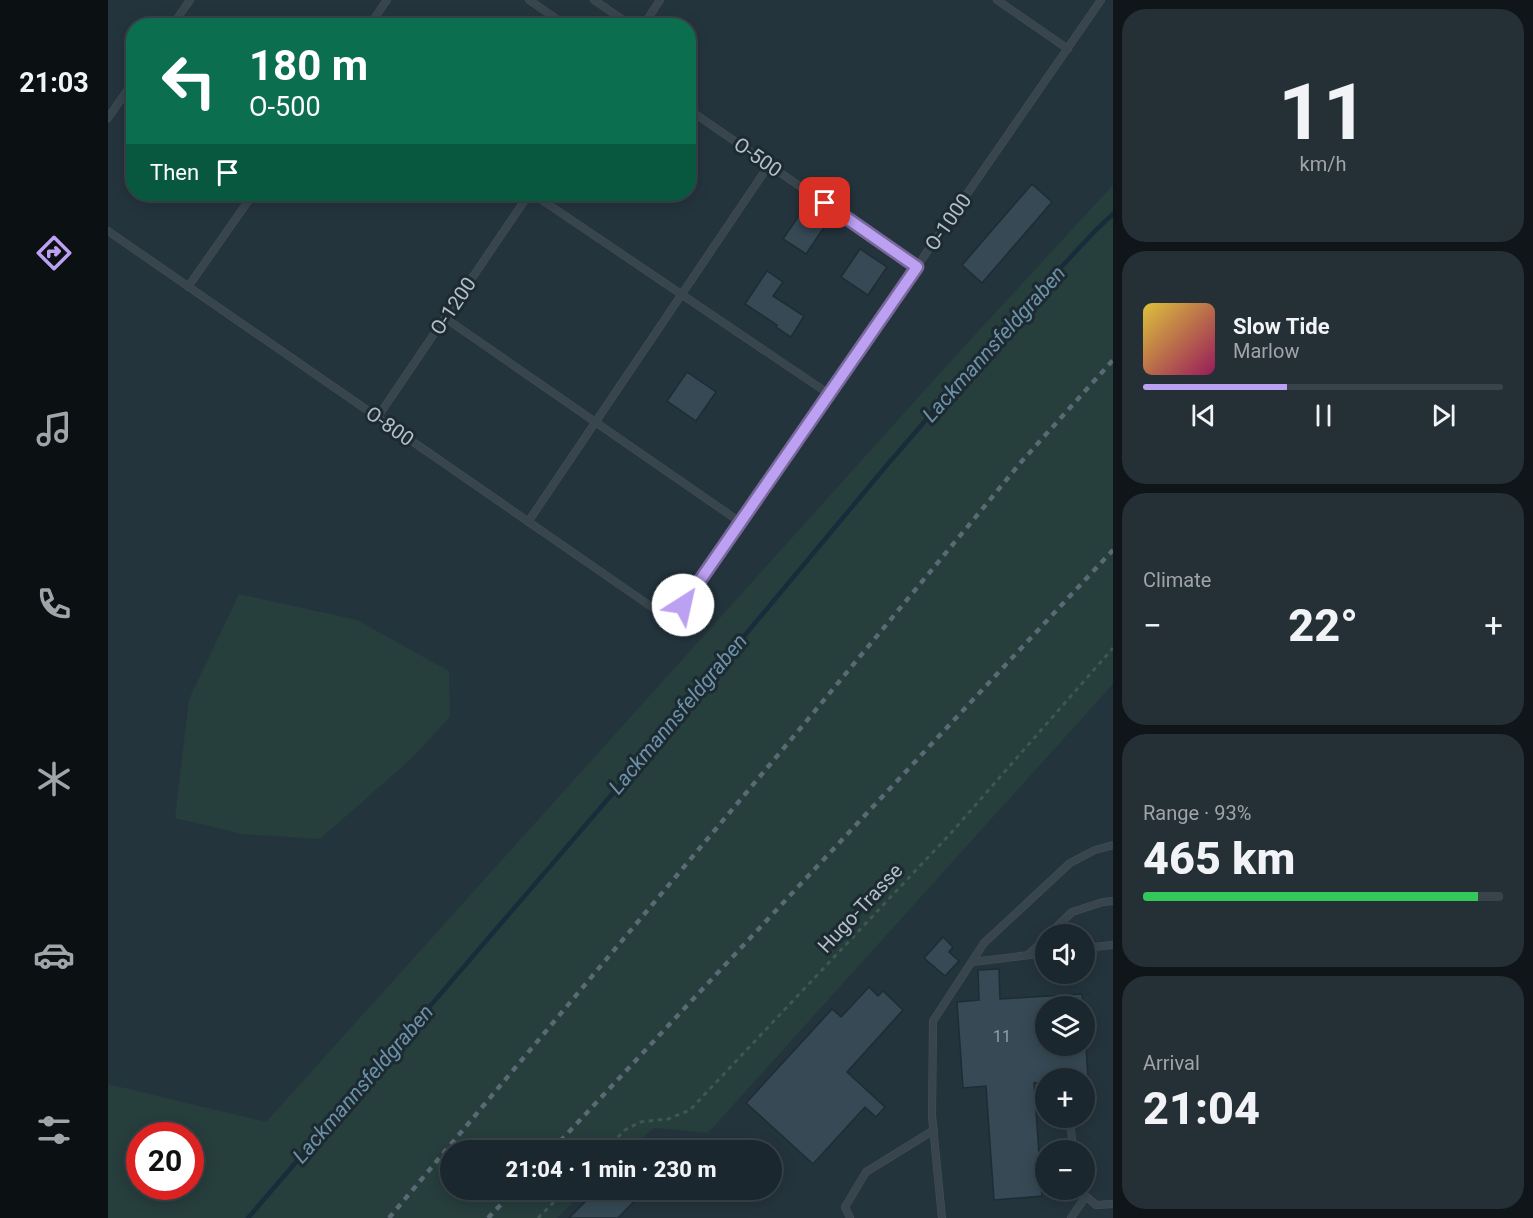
<!DOCTYPE html>
<meta charset="utf-8">
<style>
:root{--surface:#1b272e;--page:#242f36;--text:#f1f3f6;--muted:#a0a5aa;--line:#39444a;--accent:#bca0f2}
body{margin:0;font-family:Roboto,sans-serif;background:var(--page);color:var(--text);height:100vh;display:flex;flex-direction:column;font-size:22px;white-space:nowrap}
*{box-sizing:border-box;margin:0}
p{font-size:20px;color:var(--muted)}
.icon{flex:none;width:33px;height:33px;fill:none;stroke:currentColor;stroke-width:2;stroke-linecap:round;stroke-linejoin:round}
.map{position:relative;flex:1;overflow:hidden}
.drawer{display:flex;flex-direction:column;gap:9px;padding:9px;background:#0f1519;width:420px}
.drawer>*{flex:none}
.banner{position:absolute;left:18px;top:18px;width:570px;height:183px;border-radius:24px;box-shadow:0 3px 15px #0003,0 0 0 2px var(--line);background:#0b6e4f;color:#fff;overflow:hidden}
.fabs{position:absolute;left:927px;top:924px;display:grid;gap:12px}
.fabs a{display:grid;place-items:center;width:60px;height:60px;border-radius:50%;background:var(--surface);box-shadow:0 3px 15px #0003,0 0 0 2px var(--line);font-size:30px}
.speed{position:absolute;left:18px;top:1122px;display:flex;gap:12px;font-size:30px;font-weight:700;text-align:center}
.speed>*{display:grid;place-content:center;width:78px;height:78px;border-radius:50%;background:var(--surface);box-shadow:0 3px 15px #0003,0 0 0 2px var(--line);line-height:1}
.speed .limit{border:9px solid #d22;background:#fff;color:#111}
.pin{position:absolute;display:grid;place-items:center;width:51px;height:51px;color:#fff;margin:-26px;border-radius:12px;box-shadow:0 3px 9px #0006}
.me{position:absolute;width:66px;margin:-33px;rotate:35deg;stroke-linejoin:round;filter:drop-shadow(0 0 4px #0008)}
.turn{display:flex;align-items:center;gap:21px;height:126px;padding:0 24px;font-size:27px}
.turn .icon{width:78px;height:78px;stroke-width:2.5}
.turn b{display:block;font-size:42px;line-height:51px}
.then{display:flex;align-items:center;height:57px;padding:0 24px;background:#0003;gap:12px;font-size:22px}
.big{font-size:45px;font-weight:800;line-height:1.1}
.drawer .widget{flex:1;display:flex;flex-direction:column;justify-content:center;gap:9px;min-width:0;padding:0 21px;border-radius:24px;background:var(--page)}
.drawer .dial{align-items:center;gap:0}
.dial b{font-size:78px;line-height:1}
.song{display:flex;align-items:center;gap:18px}
.cover{width:72px;height:72px;border-radius:9px;background:linear-gradient(135deg,hsl(50 70% 55%),hsl(330 70% 35%))}
.played{height:6px;border-radius:3px;background:linear-gradient(90deg,var(--accent) 40%,var(--line) 40%)}
.keys{display:flex;justify-content:space-around;direction:ltr}
.heat{display:flex;justify-content:space-between;align-items:center;font-size:33px;direction:ltr}
.charge{height:9px;border-radius:4px;background:linear-gradient(90deg,#34c759 93%,var(--line) 0)}
.trip{position:absolute;left:332px;top:1140px;width:342px;height:60px;border-radius:30px;background:var(--surface);box-shadow:0 3px 15px #0003,0 0 0 2px var(--line);font-weight:800;line-height:60px;text-align:center}
main{display:flex;flex:1;min-height:0}
.tabs{display:flex;flex-direction:column;width:108px;justify-content:space-around;align-items:center;background:#0b1012;color:var(--muted)}
.tabs .icon{width:42px;height:42px}
.tabs .current{color:var(--accent)}
.tabs b{font-size:27px;color:var(--text)}
.map>svg:first-child{display:block}
</style>
<main>
<nav class="tabs">
<b>21:03</b>
<svg class="icon current" aria-label="directions" viewBox="0 0 24 24"><path d="M12 3l9 9-9 9-9-9zM9 14v-3h6M13 9l2 2-2 2"/></svg>
<svg class="icon" aria-label="music" viewBox="0 0 24 24"><path d="M9 18V5l10-2v13"/><circle cx="6" cy="18" r="3"/><circle cx="16" cy="16" r="3"/></svg>
<svg class="icon" aria-label="phone" viewBox="0 0 24 24"><path d="M5 4h4l2 5-3 2q2 4 5 5l2-3 5 2v4C11 20 4 13 5 4z"/></svg>
<svg class="icon" aria-label="climate" viewBox="0 0 24 24"><path d="M12 3v18M4 7l16 10M4 17L20 7"/></svg>
<svg class="icon" aria-label="car" viewBox="0 0 24 24"><path d="M5 17H2v-5l4-1 3-4h7l3 4 3 1v5h-3M9 17h6M6 11h13"/><circle cx="7" cy="17" r="2"/><circle cx="17" cy="17" r="2"/></svg>
<svg class="icon" aria-label="filters" viewBox="0 0 24 24"><path d="M4 7h16M4 17h16"/><circle cx="9" cy="7" r="2"/><circle cx="15" cy="17" r="2"/></svg>
</nav>
<div class="map">
<svg width="1005" height="1218" viewBox="0 0 1005 1218">
<rect width="100%" height="100%" fill="#24343d"/>
<!-- green -->
<path fill="#263e3c" fill-rule="evenodd" d="M1005 185V684L600 1133 546 1128 537 1136 517 1150H342V1190H478L449 1218H0V1084L158 1122 851 352ZM32 1136H82V1186H32Z
M131 594 249 620 341 671 342 717 303 759 212 839 134 834 67 818 81 699Z"/>
<g fill="none" stroke-linecap="round" stroke-linejoin="round">
<!-- stream -->
<path stroke="#172d3b" stroke-width="4.5" d="M140 1218 506 792 779 465 913 310 987 231 1005 214"/>
</g>
<!-- building -->
<path fill="#364954" stroke="#1f2c34" stroke-width="1.5" d="M924 184 944 202 874 283 854 265Z
M694 211 717 226 698 254 675 239Z
M752 249 779 267 760 295 733 277Z
M659 271 675 282 665 296 696 316 683 337 668 327 669 325 637 304Z
M579 372 608 392 588 421 559 401Z
M835 937 845 947 841 952 851 961 837 976 816 958Z
M891 969 892 999 974 994 975 1006H938V1046H978L980 1078H938V1082L926 1083 934 1196 886 1200 878 1086 855 1088 849 1002 871 1000 870 970Z
M761 987 770 996 775 991 795 1010 739 1072 777 1107 768 1117 757 1107 705 1164 638 1103 724 1009 733 1017Z
M489 1190H537L510 1218H461Z"/>
<g fill="none" stroke-linecap="round" stroke-linejoin="round">
<defs>
<path id="service" d="M421 0 459 26
M486 0 524 26
M889 0 960 49
M64 26 82 0
M261 26 279 0
M535 26 552 0
M580 109 809 267
M0 118 26 81
M425 194 721 394
M0 231 564 621 993 0
M80 287 145 194
M337 318 632 522
M269 418 421 194
M420 522 661 165
M941 934 964 912 995 902 1005 901
M976 948 1005 945
M920 955 938 938
M864 962 938 953
M962 1118 965 1150
M971 1190 988 1205 1005 1204
M742 1218 737 1207 758 1172 826 1130
M834 1218 824 1116 825 1021 876 943 962 863 987 850 1005 845
M963 1218 978 1196"/>
</defs>
<!-- service casing -->
<use href="#service" stroke="#445159" stroke-width="8"/>
<!-- path -->
<path stroke="#3f5653" stroke-width="3" stroke-dasharray="4.5 4.5" stroke-linecap="butt" d="M497 1150 517 1130 532 1122 560 1119 582 1110 843 833 1005 648
M430 1218 458 1190"/>
<!-- service -->
<use href="#service" stroke="#38454d" stroke-width="7"/>
<!-- rail -->
<path stroke="#5a6a74" stroke-width="4.5" stroke-dasharray="6 6" stroke-linecap="butt" d="M444 1150 1005 550
M281 1218 696 724 914 461 1005 360
M380 1218 407 1190"/>
</g>
<g fill="none" stroke-linecap="round" stroke-linejoin="round">
<defs>
<path id="route" d="M575 605 809 267 717 203"/>
</defs>
<!-- route casing -->
<use href="#route" stroke="#7a689d" stroke-width="15"/>
<!-- route -->
<use href="#route" stroke="#bca0f2" stroke-width="10"/>
</g>
<g text-anchor="middle" dominant-baseline="central" stroke-width="6" stroke-linejoin="round" paint-order="stroke">
<!-- number labels -->
<g font-size="16" fill="#92a0aa">
<text x="894" y="1036">11</text>
</g>
<!-- street labels -->
<g font-size="20" fill="#b3c0c9" stroke="#1d2a32">
<text transform="translate(650 157) rotate(35)">O-500</text>
<text transform="translate(840 222) rotate(-55)">O-1000</text>
<text transform="translate(345 306) rotate(-56)">O-1200</text>
<text transform="translate(282 426) rotate(35)">O-800</text>
<text transform="translate(752 908) rotate(-47)">Hugo-Trasse</text>
</g>
<!-- water labels -->
<g font-size="21" font-style="italic" fill="#6c92a8" stroke="#1d2a32">
<text transform="translate(886 344) rotate(-48)">Lackmannsfeldgraben</text>
<text transform="translate(570 714) rotate(-50)">Lackmannsfeldgraben</text>
<text transform="translate(255 1084) rotate(-49)">Lackmannsfeldgraben</text>
</g>
</g>
</svg>
<div class="fabs">
<a><svg class="icon" aria-label="sound" viewBox="0 0 24 24"><path d="M4 9h4l5-4v14l-5-4H4zM17 9q2 3 0 6"/></svg></a>
<a><svg class="icon" aria-label="layers" viewBox="0 0 24 24"><path d="M12 4l9 5-9 5-9-5zM3 14l9 5 9-5"/></svg></a>
<a>+</a>
<a>−</a>
</div>
<div class="speed"><div class="limit">20</div></div>
<div class="pin" style="left:717px;top:203px;background:#d93025"><svg class="icon" aria-label="arrive" viewBox="0 0 24 24"><path d="M6 21V4h12l-3 4 3 4H6"/></svg></div>
<svg class="me" style="left:575px;top:605px" viewBox="-20 -20 40 40"><circle r="19" fill="#fff"/><path d="M0-13L10 11 0 6-10 11z" fill="#bca0f2"/></svg>
<div class="trip">21:04 · 1 min · 230 m</div>
<div class="banner">
<div class="turn"><svg class="icon" aria-label="left" viewBox="0 0 24 24"><path d="M17 20v-9H6M10 6l-5 5 5 5"/></svg><div><b>180 m</b>O-500</div></div>
<div class="then">Then<svg class="icon" aria-label="arrive" viewBox="0 0 24 24"><path d="M6 21V4h12l-3 4 3 4H6"/></svg></div>
</div>
</div>
<section class="drawer">
<div class="widget dial"><b>11</b><p>km/h</p></div>
<div class="widget">
<div class="song"><i class="cover"></i><div><b>Slow Tide</b><p>Marlow</p></div></div>
<div class="played"></div>
<div class="keys"><svg class="icon" aria-label="previous" viewBox="0 0 24 24"><path d="M18 5L8 12l10 7zM5 5v14"/></svg><svg class="icon" aria-label="pause" viewBox="0 0 24 24"><path d="M8 5v14M16 5v14"/></svg><svg class="icon" aria-label="next" viewBox="0 0 24 24"><path d="M6 5l10 7-10 7zM19 5v14"/></svg></div>
</div>
<div class="widget"><p>Climate</p>
<div class="heat"><a>−</a><b class="big">22°</b><a>+</a></div>
</div>
<div class="widget"><p>Range · 93%</p><b class="big">465 km</b><div class="charge"></div></div>
<div class="widget"><p>Arrival</p><b class="big">21:04</b></div>
</section>
</main>
